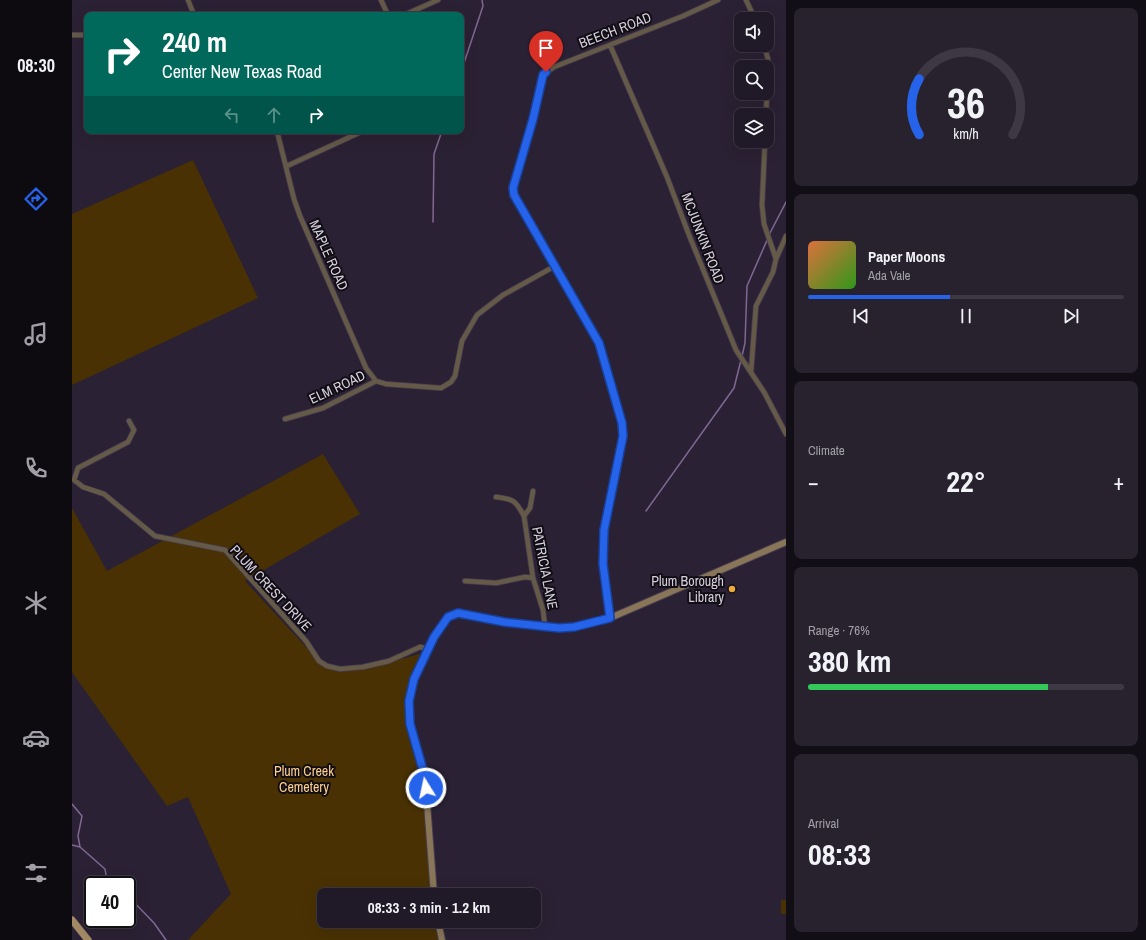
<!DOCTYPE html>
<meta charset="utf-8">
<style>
:root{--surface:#201927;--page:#28222f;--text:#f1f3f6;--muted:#a2a0a7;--line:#3d3844;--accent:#2563eb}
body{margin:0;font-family:"Archivo Narrow",sans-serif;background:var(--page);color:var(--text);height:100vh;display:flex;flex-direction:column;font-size:15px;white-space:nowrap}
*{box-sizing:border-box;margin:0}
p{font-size:13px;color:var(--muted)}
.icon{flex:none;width:22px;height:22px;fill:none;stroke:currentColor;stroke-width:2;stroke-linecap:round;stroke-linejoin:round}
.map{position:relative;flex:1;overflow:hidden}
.panel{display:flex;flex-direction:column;gap:8px;padding:8px;background:#120e15;width:360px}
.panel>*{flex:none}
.guide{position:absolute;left:12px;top:12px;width:380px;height:122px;border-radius:8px;box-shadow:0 4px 16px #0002,0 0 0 1px var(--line);background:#00695c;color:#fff;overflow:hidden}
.controls{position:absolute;left:662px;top:12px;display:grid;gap:8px}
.controls a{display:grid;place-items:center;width:40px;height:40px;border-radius:8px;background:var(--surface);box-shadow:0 4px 16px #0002,0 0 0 1px var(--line);font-size:20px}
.speed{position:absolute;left:12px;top:876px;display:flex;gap:8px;font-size:20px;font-weight:700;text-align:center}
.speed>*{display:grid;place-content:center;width:52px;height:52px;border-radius:50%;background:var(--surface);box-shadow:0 4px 16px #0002,0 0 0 1px var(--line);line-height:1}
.speed .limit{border:2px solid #111;border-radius:6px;background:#fff;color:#111}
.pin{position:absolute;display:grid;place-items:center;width:34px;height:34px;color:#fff;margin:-41px -17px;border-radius:50% 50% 50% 0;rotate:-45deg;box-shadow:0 0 4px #0007}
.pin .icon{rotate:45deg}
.me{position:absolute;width:44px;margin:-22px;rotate:350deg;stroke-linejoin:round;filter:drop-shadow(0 0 3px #0008)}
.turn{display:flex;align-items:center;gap:14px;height:84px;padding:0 12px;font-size:18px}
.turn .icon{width:52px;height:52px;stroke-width:2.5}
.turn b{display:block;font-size:28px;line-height:34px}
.lanes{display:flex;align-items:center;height:38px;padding:0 12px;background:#0003;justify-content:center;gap:20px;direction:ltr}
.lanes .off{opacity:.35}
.big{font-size:30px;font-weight:800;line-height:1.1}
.panel .tile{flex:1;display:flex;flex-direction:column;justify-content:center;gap:6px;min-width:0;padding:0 14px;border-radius:8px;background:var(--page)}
.panel .dial{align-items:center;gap:0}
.dial svg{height:104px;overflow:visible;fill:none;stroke:var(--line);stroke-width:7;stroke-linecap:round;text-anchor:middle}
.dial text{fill:var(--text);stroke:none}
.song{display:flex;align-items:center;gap:12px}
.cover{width:48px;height:48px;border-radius:6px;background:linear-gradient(135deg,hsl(20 70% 55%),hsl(110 70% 35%))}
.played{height:4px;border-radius:2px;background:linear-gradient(90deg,var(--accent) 45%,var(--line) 45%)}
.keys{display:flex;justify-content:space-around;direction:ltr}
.heat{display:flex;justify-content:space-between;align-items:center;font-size:22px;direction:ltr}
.charge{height:6px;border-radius:3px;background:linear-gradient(90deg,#34c759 76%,var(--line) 0)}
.trip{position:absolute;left:245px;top:888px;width:224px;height:40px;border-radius:8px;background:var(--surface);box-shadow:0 4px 16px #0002,0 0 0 1px var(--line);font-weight:800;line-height:40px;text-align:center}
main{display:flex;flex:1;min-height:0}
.tab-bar{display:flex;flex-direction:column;width:72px;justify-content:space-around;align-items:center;background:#0d0a10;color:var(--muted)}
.tab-bar .icon{width:28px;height:28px}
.tab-bar .current{color:var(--accent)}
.tab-bar b{font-size:18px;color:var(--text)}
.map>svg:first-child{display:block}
</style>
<main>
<nav class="tab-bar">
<b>08:30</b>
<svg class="icon current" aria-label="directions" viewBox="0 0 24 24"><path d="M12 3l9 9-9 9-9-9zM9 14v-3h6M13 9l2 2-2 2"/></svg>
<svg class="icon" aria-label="music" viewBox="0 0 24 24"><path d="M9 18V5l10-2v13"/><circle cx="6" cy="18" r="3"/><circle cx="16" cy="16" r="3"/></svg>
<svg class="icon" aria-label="phone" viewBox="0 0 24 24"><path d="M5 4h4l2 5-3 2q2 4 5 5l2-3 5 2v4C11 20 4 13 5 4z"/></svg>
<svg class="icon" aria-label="climate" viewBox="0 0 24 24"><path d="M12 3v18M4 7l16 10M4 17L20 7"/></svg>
<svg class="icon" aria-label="car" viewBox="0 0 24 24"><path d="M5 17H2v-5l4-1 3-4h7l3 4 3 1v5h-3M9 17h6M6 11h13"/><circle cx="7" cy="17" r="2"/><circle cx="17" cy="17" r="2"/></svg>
<svg class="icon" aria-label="filters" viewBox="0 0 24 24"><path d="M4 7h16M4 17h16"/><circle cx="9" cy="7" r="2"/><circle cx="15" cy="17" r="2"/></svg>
</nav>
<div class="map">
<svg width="714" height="940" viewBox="0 0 714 940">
<rect width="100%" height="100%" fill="#2b2134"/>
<!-- green -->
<path fill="#493103" d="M121 160 186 298 0 385V214Z
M251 454 288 514 173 581 235 648 250 666 260 670 268 672 293 669 351 653C334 684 329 706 338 741 341 754 348 766 350 779 355 817 356 857 359 895H252V921H363L367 940H116L159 894 116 797 95 806 0 672V508L35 571Z
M709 900H714V914H709Z"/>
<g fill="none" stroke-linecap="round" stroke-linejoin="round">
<!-- stream -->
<path stroke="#7f6894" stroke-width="1.5" d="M389 72 411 6 410 0
M361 222 362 154 370 131
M697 235 714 202
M670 356 673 343 675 286 696 238
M574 511 662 388 669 360
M0 804 10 816 6 836 8 847
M0 845 8 847 33 869 35 881 42 885
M55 895 82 923 94 940"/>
<defs>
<path id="street" d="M116 0 122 15
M309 0 316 15
M674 0 683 19
M332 15 366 0
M0 35H15
M538 45 595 177 617 235 664 350 692 392 714 434
M692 45 696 59 695 88
M694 115 695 93
M205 131 222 199 228 216 294 368 304 381 314 384 369 388 379 382 383 376 390 341 405 315 431 295 483 266
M693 141 690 205 692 224 704 259
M215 166 291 131
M679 372 684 306 701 272 704 259 714 236
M213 419 251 408 304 381
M57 421 62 430 56 442 6 468 2 480 11 487 32 494 83 536 153 550 234 641 247 661 255 666 268 669 291 667 317 661 348 647 357 649
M461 491 458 508 452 516 461 578 471 610 473 627
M424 497C442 499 444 501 452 516
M393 581 424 583 453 577 461 578
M538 618 531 564 532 530 551 436 550 423 527 343 447 206 441 195V188L461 119 471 75 482 67 611 16 646 0"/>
<path id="secondary" d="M362 895 353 777 338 724 337 701 342 679 362 637 376 617 386 613 432 622 473 627H502L538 618 714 542
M366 921 370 940"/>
<path id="primary" d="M0 920 16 940"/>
</defs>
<!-- street casing -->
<use href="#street" stroke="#463d4f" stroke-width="6"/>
<!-- secondary casing -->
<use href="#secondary" stroke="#463d4f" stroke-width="8"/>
<!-- primary casing -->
<use href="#primary" stroke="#463d4f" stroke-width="8"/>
<!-- street -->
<use href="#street" stroke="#655947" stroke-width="4.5"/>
<!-- secondary -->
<use href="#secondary" stroke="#897558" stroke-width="6"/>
<!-- primary -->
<use href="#primary" stroke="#a58b65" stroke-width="7"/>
</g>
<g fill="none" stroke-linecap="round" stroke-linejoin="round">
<defs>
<path id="route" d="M354 788 353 777 338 724 337 701 342 679 362 637 376 617 386 613 432 622 487 628 502 627 538 618 531 564 532 530 551 436 550 423 527 343 442 195 441 188 461 119 471 75 474 72"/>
</defs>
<!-- route casing -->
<use href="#route" stroke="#184099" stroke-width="10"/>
<!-- route -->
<use href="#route" stroke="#2563eb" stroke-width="7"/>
</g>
<!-- markers -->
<circle fill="#ebaa39" stroke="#110d15" stroke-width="1.5" cx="660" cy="589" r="4"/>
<g text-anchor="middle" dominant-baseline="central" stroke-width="4" stroke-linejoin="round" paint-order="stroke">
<!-- street labels -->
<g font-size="14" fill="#d5cfdb" stroke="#110d15">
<text transform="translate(543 30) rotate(-21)">BEECH ROAD</text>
<text transform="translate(631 238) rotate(69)">MCJUNKIN ROAD</text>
<text transform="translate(257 255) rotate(66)">MAPLE ROAD</text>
<text transform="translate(265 387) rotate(-25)">ELM ROAD</text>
<text transform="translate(473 568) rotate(79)">PATRICIA LANE</text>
<text transform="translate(199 588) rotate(47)">PLUM CREST DRIVE</text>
</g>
<!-- poi labels -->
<g font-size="14" fill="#d5cfdb" stroke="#110d15" text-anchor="end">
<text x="652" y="581">Plum Borough<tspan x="652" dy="16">Library</tspan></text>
</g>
<!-- park labels -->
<g font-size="14" fill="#fed08a" stroke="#110d15">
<text x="232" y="771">Plum Creek<tspan x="232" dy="16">Cemetery</tspan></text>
</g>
</g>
</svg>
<div class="controls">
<a><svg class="icon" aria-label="sound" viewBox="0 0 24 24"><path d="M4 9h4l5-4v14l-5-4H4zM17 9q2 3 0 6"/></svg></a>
<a><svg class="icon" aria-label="search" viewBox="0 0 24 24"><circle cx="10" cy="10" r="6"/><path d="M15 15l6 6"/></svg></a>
<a><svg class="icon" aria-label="layers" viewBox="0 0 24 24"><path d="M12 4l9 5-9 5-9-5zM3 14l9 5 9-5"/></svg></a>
</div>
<div class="speed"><div class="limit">40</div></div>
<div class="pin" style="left:474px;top:72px;background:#d93025"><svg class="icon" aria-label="arrive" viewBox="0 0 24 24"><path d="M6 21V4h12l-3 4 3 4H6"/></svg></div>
<svg class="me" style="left:354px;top:788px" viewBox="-20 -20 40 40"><circle r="17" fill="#2563eb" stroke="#fff" stroke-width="3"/><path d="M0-11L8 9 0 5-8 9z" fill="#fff"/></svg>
<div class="trip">08:33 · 3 min · 1.2 km</div>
<div class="guide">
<div class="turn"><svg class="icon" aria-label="right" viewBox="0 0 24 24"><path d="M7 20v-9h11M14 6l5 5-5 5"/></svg><div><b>240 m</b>Center New Texas Road</div></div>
<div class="lanes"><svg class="icon off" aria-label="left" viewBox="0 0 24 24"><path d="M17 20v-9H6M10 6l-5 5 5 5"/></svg><svg class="icon off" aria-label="ahead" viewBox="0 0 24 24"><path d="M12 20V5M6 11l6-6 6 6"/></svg><svg class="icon" aria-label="right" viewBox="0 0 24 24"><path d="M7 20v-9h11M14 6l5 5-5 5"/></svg></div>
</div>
</div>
<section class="panel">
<div class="tile dial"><svg viewBox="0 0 100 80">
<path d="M14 69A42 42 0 1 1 86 69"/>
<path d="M14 69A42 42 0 0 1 14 26" stroke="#2563eb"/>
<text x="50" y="56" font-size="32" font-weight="700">36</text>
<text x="50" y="72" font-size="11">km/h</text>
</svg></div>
<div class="tile">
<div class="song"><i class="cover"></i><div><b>Paper Moons</b><p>Ada Vale</p></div></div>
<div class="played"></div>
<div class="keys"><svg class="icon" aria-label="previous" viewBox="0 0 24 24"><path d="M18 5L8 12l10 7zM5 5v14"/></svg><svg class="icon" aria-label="pause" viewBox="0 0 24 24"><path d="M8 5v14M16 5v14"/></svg><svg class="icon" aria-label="next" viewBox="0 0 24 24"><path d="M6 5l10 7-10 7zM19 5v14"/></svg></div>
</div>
<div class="tile"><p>Climate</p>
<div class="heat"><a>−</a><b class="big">22°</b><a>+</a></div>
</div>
<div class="tile"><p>Range · 76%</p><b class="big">380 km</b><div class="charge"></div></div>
<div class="tile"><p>Arrival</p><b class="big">08:33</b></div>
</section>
</main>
